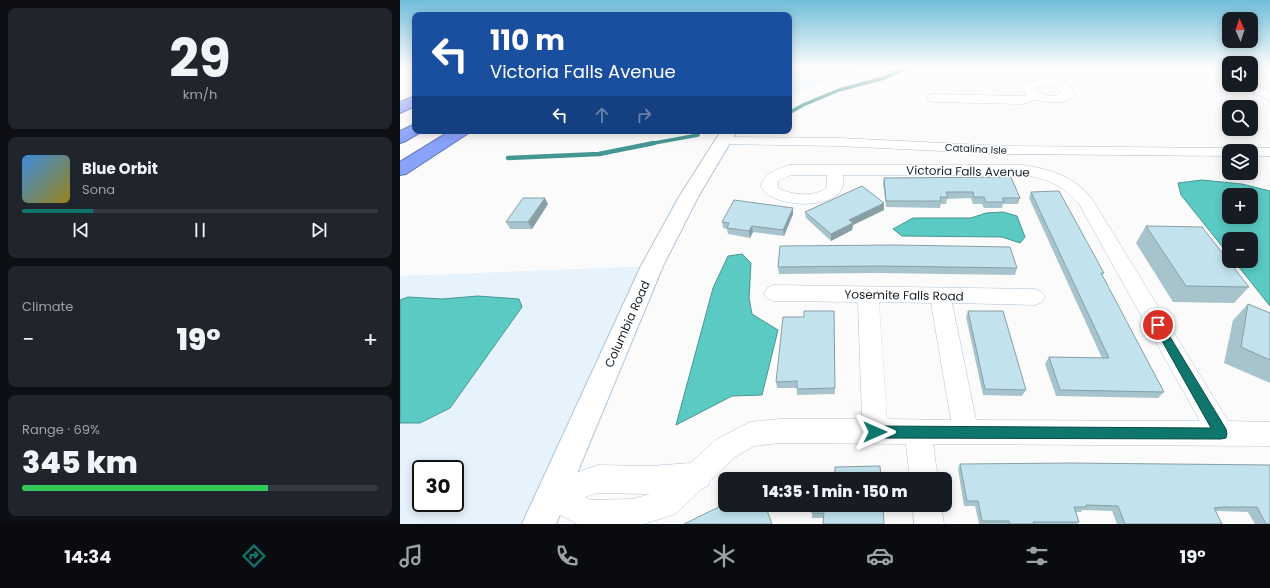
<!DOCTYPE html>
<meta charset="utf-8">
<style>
:root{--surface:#171b24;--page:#20242c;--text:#f1f3f6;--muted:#9ea1a6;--line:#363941;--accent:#0f766e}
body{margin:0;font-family:Poppins,sans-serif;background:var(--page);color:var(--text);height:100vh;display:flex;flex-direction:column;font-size:15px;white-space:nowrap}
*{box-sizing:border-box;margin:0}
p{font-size:13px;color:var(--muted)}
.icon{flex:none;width:22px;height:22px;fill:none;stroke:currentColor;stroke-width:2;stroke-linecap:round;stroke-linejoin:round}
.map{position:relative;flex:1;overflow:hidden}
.details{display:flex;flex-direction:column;gap:8px;padding:8px;background:#0d0f14;width:400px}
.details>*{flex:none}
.guide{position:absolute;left:12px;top:12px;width:380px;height:122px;border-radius:8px;box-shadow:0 2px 10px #0003;background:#1a4fa0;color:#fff;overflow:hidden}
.needle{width:26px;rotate:357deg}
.tools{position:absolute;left:822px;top:12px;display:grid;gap:8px}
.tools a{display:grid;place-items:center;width:36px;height:36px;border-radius:8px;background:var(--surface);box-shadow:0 2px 10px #0003;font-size:20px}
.speed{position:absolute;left:12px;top:460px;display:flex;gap:8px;font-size:20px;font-weight:700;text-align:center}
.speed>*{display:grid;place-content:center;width:52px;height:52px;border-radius:50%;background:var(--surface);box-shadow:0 2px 10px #0003;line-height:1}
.speed .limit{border:2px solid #111;border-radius:6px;background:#fff;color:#111}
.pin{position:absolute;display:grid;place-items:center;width:34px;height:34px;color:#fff;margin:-17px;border:2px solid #fff;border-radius:50%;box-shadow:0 1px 4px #0007}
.me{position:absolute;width:44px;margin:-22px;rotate:90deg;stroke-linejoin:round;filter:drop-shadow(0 0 3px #0008)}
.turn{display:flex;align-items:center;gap:14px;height:84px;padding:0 12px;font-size:18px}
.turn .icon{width:52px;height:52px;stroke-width:2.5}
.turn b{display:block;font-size:28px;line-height:34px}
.lanes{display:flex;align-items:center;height:38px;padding:0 12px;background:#0003;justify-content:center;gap:20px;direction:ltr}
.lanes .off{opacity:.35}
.big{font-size:30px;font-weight:800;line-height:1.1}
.details .tile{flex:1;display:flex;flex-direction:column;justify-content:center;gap:6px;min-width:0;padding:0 14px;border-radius:8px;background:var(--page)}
.details .dial{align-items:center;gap:0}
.dial b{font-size:52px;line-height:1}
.song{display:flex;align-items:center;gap:12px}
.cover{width:48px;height:48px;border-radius:6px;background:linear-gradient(135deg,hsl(210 70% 55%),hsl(50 70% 35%))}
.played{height:4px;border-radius:2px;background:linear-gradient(90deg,var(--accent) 20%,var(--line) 20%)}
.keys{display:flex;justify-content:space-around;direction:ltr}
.heat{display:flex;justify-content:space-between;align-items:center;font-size:22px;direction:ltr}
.charge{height:6px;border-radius:3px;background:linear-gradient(90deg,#34c759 69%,var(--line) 0)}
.trip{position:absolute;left:318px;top:472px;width:234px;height:40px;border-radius:8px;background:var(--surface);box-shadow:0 2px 10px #0003;font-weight:800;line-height:40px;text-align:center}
.tabs{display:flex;height:64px;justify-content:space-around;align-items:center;background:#090b0e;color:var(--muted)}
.tabs .icon{width:28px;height:28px}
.tabs .current{color:var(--accent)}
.tabs b{font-size:18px;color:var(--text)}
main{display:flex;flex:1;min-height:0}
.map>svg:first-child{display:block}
</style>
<main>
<section class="details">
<div class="tile dial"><b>29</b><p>km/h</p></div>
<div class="tile">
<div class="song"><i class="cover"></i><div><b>Blue Orbit</b><p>Sona</p></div></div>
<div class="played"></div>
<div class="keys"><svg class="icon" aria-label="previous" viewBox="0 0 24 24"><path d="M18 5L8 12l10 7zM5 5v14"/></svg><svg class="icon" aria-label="pause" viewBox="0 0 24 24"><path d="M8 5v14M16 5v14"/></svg><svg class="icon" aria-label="next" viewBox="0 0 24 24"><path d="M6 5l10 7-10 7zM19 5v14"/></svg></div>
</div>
<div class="tile"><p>Climate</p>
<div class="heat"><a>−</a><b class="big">19°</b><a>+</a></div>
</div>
<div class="tile"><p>Range · 69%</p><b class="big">345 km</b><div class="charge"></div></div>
</section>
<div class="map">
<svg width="870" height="524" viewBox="0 0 870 524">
<rect width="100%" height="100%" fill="#fbfbfb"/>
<!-- built -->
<path fill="#e6f2fc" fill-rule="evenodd" d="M389 67H468L389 96Z
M252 266 139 524H0V276ZM21 469H55V503H21Z"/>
<!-- water -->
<path fill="#5acac2" stroke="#469793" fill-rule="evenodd" d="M802 180 842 184 870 191V306L834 261H851V239H829V255L781 195 778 183ZM829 195H851V217H829Z
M603 212 617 216 625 237 620 243 602 237 502 236 493 229 513 218H571L586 213Z
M342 254 351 263 349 298 352 314 378 330 362 395 332 396 276 425 313 288 328 256Z
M78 296 119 299 122 307 50 408 20 423H0V300L8 297 42 299Z"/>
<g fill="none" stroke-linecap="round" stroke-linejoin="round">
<!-- stream-far1 -->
<path stroke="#469793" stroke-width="3.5" d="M389 113 403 105 439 90 484 78 509 67
M249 144 298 135"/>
<!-- stream -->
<path stroke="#469793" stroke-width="4.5" d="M108 158 199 154 254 143"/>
<defs>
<path id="street" d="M676 67 800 68 829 72V80L800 74 681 73 668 75 659 80 672 88 675 94C666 107 650 102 637 100 633 100 627 103 622 104L533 102 529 101 527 98 529 95 533 94 622 96 627 95 623 88 626 82 646 79 659 71ZM642 86H652L662 93C654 99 642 95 635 88Z
M851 82 870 92V101L846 88 844 85H851Z
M323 137 439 138 604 146 829 148 834 149 836 151H829V156L604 154 439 146 318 144 316 141 318 138Z
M851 148H870V156H851V151H844L846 149Z
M390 165H622C651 169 677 177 694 202L828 421 870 422V446L533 444 538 479H510L506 444 380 443 354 446 335 457 309 482 308 486 303 488 275 514 244 524H177L142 505 138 495 142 485 198 465 251 466 290 463 317 439 350 422 380 419H462L458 302 374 301 367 298 364 293 367 288 374 285 635 289 642 292 645 297 642 302 635 305 552 303 576 420 800 421 679 204C663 185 646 178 622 175H443C444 180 444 185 441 190 430 210 370 208 361 186 365 172 377 169 390 165ZM391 175H427V187C416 198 390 195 378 188V181ZM479 302 531 303 551 420 487 419ZM198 493 250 494 232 499 190 500 185 497Z
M513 505H541L544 524H514Z"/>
<path id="secondary" d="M321 131H337L298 197 263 266 156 524H122L241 266 279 197Z"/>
<path id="highway" d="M15 96V106L0 113V102Z
M15 124V131H22L21 132 6 141 0 143V131Z
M50 131H69L67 134 6 174 0 175V162Z"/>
</defs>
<!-- street casing -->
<use href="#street" stroke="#aec6d9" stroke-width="1"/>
<!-- secondary casing -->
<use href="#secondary" stroke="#aec6d9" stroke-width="2"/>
<!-- highway casing -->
<use href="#highway" stroke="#6175b0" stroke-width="2"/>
<!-- street -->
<use href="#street" fill="#fff" fill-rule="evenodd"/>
<!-- secondary -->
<use href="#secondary" fill="#fff" fill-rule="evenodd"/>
<!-- highway -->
<use href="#highway" fill="#89a3fb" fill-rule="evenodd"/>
</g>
<!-- wall -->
<path fill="#a7c3cc" d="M484 178 620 198 618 204H603L602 208H584L582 204H573L571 198 547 199 546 204H541L540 208 486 207 483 184Z
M631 192 704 273 702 276 764 392 758 398 656 396 645 364 649 357 702 358 629 198Z
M148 204 132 229H110L106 222Z
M484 210 453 225 452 230 431 241 406 218 405 212Z
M393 214 384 236 353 232 350 238 328 234 327 229 323 228 322 222Z
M746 226 849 287 834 303 773 302 736 243Z
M380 246 617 268 615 275 478 273 379 274 378 267Z
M848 304 870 313V383L824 363 833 320Z
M434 311 435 394 397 395V388H377L376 382 404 317Z
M568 311 626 390 622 396 583 395 566 317Z
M560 464 870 465V524H855L848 512 817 511 816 512 822 524H717L712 511 682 510 681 512H676L679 522 677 524H579L575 506H564L558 469Z
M412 505 484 524 423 518H412Z"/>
<!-- shaded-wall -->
<path fill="#889fa6" d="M145 198 148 204 132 229 128 222Z
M484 203V210L453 225 452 230 431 241V234L449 220Z
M393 208V214L384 236 383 230Z
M352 226 353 232 350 238 349 231Z"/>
<!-- building -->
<path fill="#c2e3ed" stroke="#889fa6" d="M611 177 620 198H602L604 202H586L584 197H574L573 192H546L548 197H540L541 201H486L484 178Z
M462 186 484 203 449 220 453 223 431 234 405 212Z
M659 191 704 273H701L764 392 660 390 649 357 709 358 631 192Z
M123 198H145L128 222H106Z
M334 200 393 208 383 230 352 226 349 231 327 228 329 223 322 222Z
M746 226 802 227 849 287 786 286Z
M496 245 610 247 617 268 479 266 378 267 380 246Z
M848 304 870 313V360L841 347Z
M404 311H434L435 388 397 389V381L376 382 383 317H404Z
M568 311H603L626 390 585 389Z
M670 463 870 465V524H866L857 507H825L814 508 822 524H725L718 506 686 505V507H674L679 522H633L634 524H610L609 521H582L578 501H567L560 464Z
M480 466 481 479H413V478H435V467Z
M325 504V505H365L372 524H284Z
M412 505H483L484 524H423L424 513H412Z"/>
<!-- sky -->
<linearGradient id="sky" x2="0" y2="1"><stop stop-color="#6fbdd9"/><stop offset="0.48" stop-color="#fdfdfd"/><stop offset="1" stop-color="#fdfdfd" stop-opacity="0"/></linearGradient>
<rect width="870" height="140" fill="url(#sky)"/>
<!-- route -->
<path fill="#0f766e" stroke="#0a4d48" d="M758 321 761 322 826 429 827 434 826 438 821 439 475 438 470 436 469 432 470 428 475 426 811 428 753 325 754 322Z"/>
<g text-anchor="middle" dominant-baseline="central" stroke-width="3" stroke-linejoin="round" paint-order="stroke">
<!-- far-street labels -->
<g font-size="10" fill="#161f26" stroke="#fff">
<text transform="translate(576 149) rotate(3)">Catalina Isle</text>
</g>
<!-- street labels -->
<g font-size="12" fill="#161f26" stroke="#fff">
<text transform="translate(568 171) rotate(1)">Victoria Falls Avenue</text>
<text transform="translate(504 295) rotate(1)">Yosemite Falls Road</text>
<text transform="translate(227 324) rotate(-66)">Columbia Road</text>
</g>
</g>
</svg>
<div class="tools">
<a><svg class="needle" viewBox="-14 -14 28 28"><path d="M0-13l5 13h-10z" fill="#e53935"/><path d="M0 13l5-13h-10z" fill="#9ea1a6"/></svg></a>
<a><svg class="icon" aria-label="sound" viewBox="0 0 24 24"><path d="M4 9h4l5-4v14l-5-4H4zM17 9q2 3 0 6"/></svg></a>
<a><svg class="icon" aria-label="search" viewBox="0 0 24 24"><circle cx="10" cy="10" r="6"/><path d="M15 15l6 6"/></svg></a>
<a><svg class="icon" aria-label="layers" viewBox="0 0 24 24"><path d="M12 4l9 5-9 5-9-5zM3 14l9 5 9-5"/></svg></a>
<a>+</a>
<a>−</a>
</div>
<div class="speed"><div class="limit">30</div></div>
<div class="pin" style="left:758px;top:325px;background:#d93025"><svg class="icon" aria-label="arrive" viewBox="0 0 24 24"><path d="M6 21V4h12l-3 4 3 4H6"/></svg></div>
<svg class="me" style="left:475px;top:432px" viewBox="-20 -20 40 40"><path d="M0-17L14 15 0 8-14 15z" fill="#0f766e" stroke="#fff" stroke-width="4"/></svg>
<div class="trip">14:35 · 1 min · 150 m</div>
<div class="guide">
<div class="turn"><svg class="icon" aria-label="left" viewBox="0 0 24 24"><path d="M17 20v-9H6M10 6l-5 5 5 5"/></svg><div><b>110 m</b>Victoria Falls Avenue</div></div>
<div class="lanes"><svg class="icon" aria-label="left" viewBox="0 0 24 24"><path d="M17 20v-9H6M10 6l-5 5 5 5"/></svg><svg class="icon off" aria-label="ahead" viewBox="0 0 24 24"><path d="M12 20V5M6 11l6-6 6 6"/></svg><svg class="icon off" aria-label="right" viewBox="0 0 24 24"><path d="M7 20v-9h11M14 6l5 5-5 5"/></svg></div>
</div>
</div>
</main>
<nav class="tabs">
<b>14:34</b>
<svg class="icon current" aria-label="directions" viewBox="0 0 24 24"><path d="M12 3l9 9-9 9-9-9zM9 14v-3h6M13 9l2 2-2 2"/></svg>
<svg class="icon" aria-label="music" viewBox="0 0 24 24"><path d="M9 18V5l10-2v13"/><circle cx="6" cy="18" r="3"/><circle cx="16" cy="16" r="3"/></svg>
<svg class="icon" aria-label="phone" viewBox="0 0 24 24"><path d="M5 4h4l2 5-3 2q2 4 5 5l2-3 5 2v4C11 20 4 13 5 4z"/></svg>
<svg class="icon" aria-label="climate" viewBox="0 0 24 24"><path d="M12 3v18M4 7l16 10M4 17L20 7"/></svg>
<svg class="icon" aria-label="car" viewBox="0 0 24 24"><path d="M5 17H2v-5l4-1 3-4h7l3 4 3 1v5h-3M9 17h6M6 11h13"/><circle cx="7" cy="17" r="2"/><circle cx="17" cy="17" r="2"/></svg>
<svg class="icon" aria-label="filters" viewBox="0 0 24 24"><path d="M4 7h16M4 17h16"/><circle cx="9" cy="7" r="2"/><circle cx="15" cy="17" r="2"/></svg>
<b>19°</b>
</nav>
